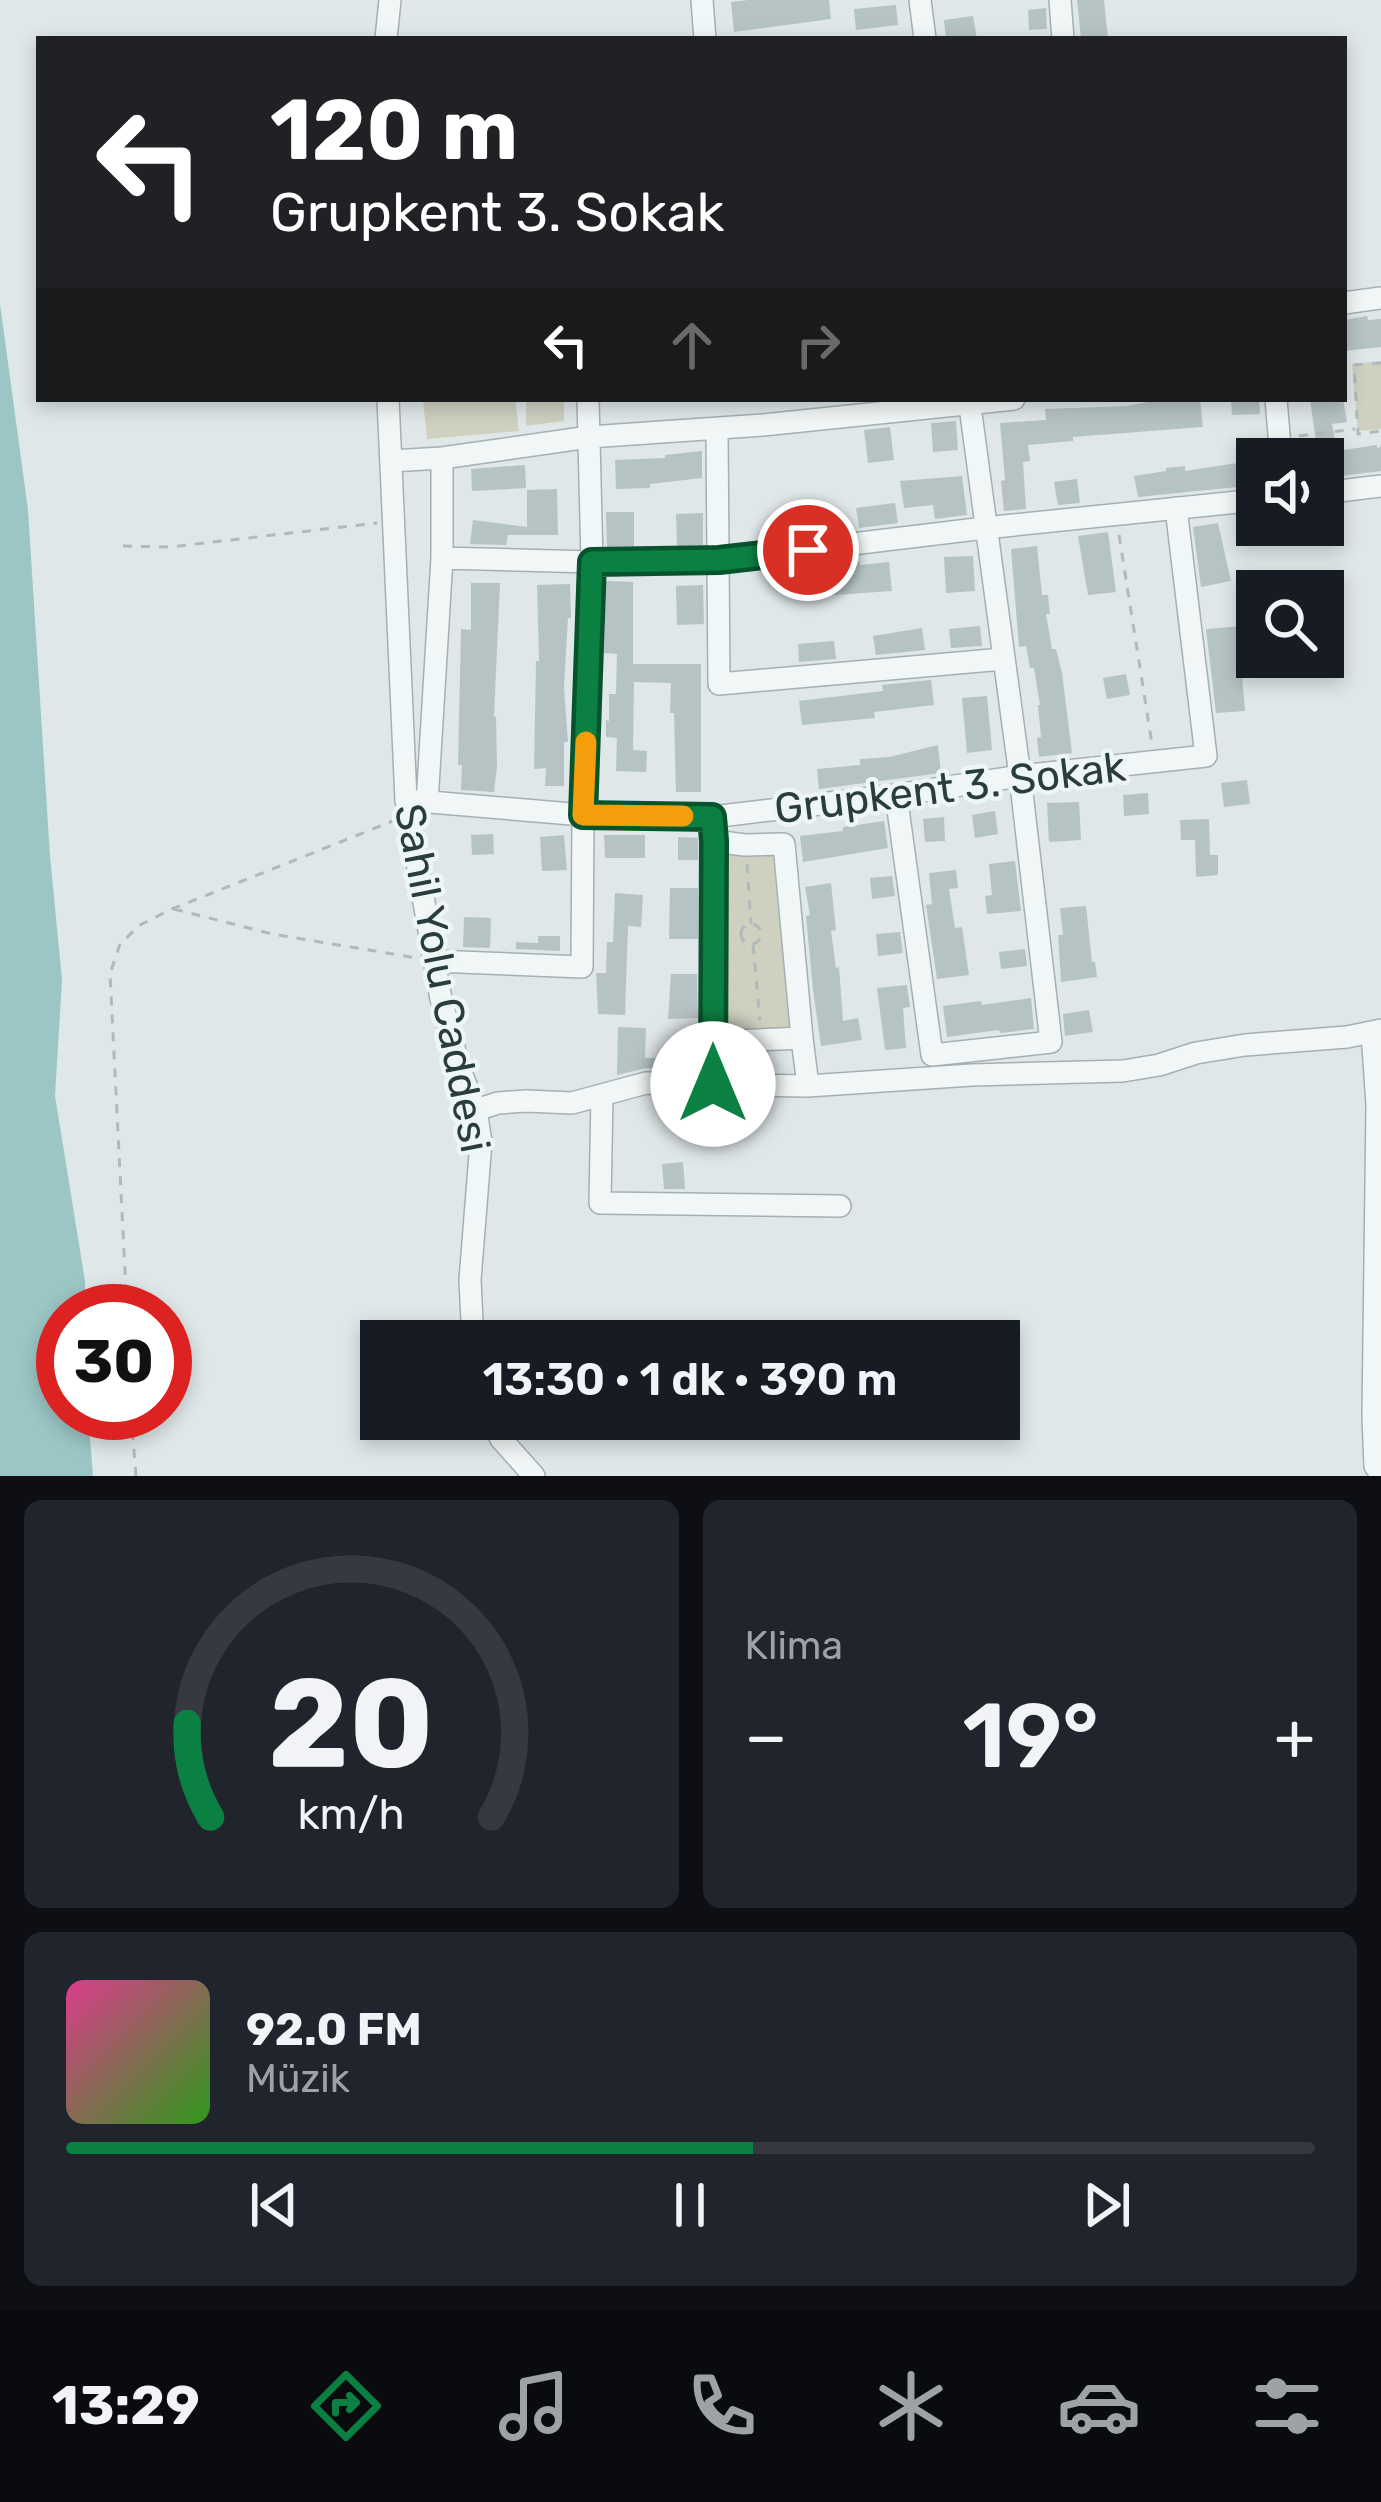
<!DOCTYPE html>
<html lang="tr">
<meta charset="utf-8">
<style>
:root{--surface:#171b24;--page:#20242c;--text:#f1f3f6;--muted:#9ea1a6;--line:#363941;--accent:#0b8043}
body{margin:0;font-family:Rubik,sans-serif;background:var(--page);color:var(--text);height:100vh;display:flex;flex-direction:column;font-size:45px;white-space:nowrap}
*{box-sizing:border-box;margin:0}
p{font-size:39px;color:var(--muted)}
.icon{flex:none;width:66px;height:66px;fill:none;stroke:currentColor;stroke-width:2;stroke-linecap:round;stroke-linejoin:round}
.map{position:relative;height:1476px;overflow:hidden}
.details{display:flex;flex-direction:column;gap:24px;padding:24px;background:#0d0f14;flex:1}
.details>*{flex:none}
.banner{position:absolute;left:36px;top:36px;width:1311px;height:366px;border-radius:0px;box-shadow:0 6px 18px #0003;background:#202124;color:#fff;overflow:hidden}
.controls{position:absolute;left:1236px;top:438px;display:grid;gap:24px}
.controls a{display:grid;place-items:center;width:108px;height:108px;border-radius:0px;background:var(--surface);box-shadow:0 6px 18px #0003;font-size:60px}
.speed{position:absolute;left:36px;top:1284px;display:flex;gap:24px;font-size:60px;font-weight:700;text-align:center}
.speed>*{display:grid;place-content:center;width:156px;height:156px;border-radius:50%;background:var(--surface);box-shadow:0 6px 18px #0003;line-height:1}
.speed .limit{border:18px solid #d22;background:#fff;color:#111}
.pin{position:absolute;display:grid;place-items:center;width:102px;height:102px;color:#fff;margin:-51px;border:6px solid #fff;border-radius:50%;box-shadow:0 3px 12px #0007}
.me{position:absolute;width:132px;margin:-66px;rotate:0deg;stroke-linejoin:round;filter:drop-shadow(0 0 9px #0008)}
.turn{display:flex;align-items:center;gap:42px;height:252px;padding:0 36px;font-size:54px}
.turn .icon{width:156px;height:156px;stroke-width:2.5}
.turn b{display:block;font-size:84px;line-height:102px}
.lanes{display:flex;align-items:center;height:114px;padding:0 36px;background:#0003;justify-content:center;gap:60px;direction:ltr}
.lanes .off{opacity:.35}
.big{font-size:90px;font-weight:600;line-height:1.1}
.details .widget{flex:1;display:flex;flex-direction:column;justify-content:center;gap:18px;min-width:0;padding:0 42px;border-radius:18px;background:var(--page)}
.details .dial{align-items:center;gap:0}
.dial svg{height:312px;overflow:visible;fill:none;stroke:var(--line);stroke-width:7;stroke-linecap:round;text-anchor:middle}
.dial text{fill:var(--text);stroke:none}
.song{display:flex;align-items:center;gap:36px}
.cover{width:144px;height:144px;border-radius:18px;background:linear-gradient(135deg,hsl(330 70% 55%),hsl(110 70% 35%))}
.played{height:12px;border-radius:6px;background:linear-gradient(90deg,var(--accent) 55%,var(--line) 55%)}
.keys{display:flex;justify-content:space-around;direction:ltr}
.heat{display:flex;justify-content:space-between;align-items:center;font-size:66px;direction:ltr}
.details .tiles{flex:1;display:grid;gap:24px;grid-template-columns:1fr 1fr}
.widget:last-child{grid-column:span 2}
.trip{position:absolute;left:360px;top:1320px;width:660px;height:120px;border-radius:0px;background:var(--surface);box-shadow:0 6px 18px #0003;font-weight:600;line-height:120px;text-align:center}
.menu{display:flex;height:192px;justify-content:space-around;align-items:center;background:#090b0e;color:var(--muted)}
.menu .icon{width:84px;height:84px}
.menu .current{color:var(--accent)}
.menu b{font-size:54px;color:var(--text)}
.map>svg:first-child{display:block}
</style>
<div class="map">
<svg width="1381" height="1476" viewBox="0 0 1381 1476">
<rect width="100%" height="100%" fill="#dfe7e8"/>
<!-- green -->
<path fill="#ced1c0" d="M1381 361V429L1358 431 1352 364Z
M423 399H515L519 431 427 439Z
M526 399H564V421L526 426Z
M722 852 781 855 795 1030 723 1033Z"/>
<!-- water -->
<path fill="#9bc6c5" d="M0 304 28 510 50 856 62 980 55 1096 85 1281V1311H63V1413H88L93 1476H0Z"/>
<!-- building -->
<path fill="#b6c3c4" d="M748 0H829L831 19 734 32 731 2Z
M1077 0H1104L1108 39H1081Z
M896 5 898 25 856 30 854 9Z
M1046 8 1047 29 1029 30 1028 10Z
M973 16 977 39H946L944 20Z
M1367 316 1368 320 1381 319V347L1344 351V320Z
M1153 399H1200L1203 427 1073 437V441L1028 445 1030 461 1023 462 1026 509 1004 511 1001 481 1005 480 1000 423 1046 420 1045 409 1127 406 1153 401Z
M1231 399H1259L1260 414 1232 415Z
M1310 399H1343L1347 422 1332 424 1337 451 1377 445V448L1381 447V471L1325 478 1323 456 1312 458 1309 444 1316 442Z
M956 421 958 450 933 452 931 423Z
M890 427 894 460 868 463 864 430Z
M702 451V478L650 484V488L616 489 615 460 665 458V455Z
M1257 460V485L1138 497 1134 476 1166 471V468L1185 466V471Z
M525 465 526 488 472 491 471 469Z
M962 476 967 515 935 519 933 505 904 508 900 481Z
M1077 479 1080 503 1058 505 1054 482Z
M557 489 558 535H508L506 545 470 544 473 520 527 527V490Z
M895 503 898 523 859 528 856 508Z
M606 512H634V546L607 547Z
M703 513V545L677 546 676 514Z
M1218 523 1231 581 1201 587 1193 527Z
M1108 532 1116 592 1088 595 1078 536Z
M1037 546 1042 595H1048L1050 614H1046L1052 649H1056L1062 673 1072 753 1039 757 1037 738 1041 737 1038 705H1040L1034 668H1030L1026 646 1019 647 1011 549Z
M973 556 975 591 946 593 944 557Z
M860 562V565L889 562 892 591 791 598 788 573 839 568V564Z
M606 581 633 582V664H701V792H676L674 713H670L671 683 634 682 633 750 647 751 646 772 616 771 617 738 606 737V720L609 721V694H616L617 654 604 653Z
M471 583H500L494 716 496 717 497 766 494 792 461 790 462 765H458L461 629 471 630Z
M570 584 571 618H568L564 688 568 742H564V786H545L546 768 534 769 536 661H539L537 585Z
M703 585 704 624 677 625 676 586Z
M980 626 982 646 951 648 949 629Z
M1242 626 1244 650H1240L1245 711 1216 713 1206 629Z
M922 628 925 650 876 655 873 636Z
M834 641 836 659 799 662 798 644Z
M1126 674 1130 695 1107 699 1103 678Z
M931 680 934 705 874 712 875 718 802 725 799 701 883 691 882 685Z
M987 696 992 750 967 753 962 698Z
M938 745 941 773 819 789 817 769 860 765V759L889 757Z
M1247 780 1250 804 1224 807 1221 783Z
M1148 793 1149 814 1124 816 1123 795Z
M1079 802 1081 840 1049 842 1047 803Z
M995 811 998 834 975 838 972 815Z
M944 817 945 841 925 842 923 819Z
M1209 819 1210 855H1218V875L1196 877 1195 840H1181L1180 820Z
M884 821 888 848 803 862 800 836 843 831V827Z
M493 834 494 854 472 855 471 835Z
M564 835 567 870 542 871 540 837Z
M604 835H645V858H605Z
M678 837 698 838V860H678Z
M1015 861 1021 911 987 914 985 896 992 895 989 864Z
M956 870 958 888 949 889 955 928 962 927 969 975 937 979 926 905 932 904 929 873Z
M892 876 895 896 872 899 870 878Z
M831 883 836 930 831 931 836 968 839 967 843 1021 858 1018 862 1040 821 1046 813 990 806 916 810 915 805 887Z
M670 888H698V939H669Z
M615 893 643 895 641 927 628 926 625 1015 598 1014 596 973H606L607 942H613Z
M1086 906 1092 962H1095L1097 977 1061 982 1058 935H1063L1060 908Z
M464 917 491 918 490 948 463 947Z
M900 932 903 953 878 956 876 934Z
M538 936H560V951L516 949V942L538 943Z
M1025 949 1027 966 1001 969 999 952Z
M671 974H697L698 1018 668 1019Z
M907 985 910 1007 903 1008 906 1048 885 1050 877 988Z
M1031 998 1034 1029 1000 1033 999 1030 947 1037 943 1006 981 1001 982 1005Z
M1089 1010 1093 1032 1065 1036 1063 1014Z
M618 1027 646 1028 645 1058H696L697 1069 646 1068 617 1075Z
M683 1162 685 1189H664L662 1164Z"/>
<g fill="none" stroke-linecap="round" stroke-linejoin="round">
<defs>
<path id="minor" d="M702 0 705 39
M920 0 925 39
M1060 0 1063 39
M386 39 390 0
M1344 303 1381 298
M388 399 406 800 441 999 460 1070 476 1110 481 1142 470 1280 473 1341
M1276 399 1281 459
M717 429 719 684 1003 659
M391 461 442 458 589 437 763 425 1014 399
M1323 493 1381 486
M442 558 592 562 719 560 985 528 1257 500
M896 795 932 1055 1051 1042 1020 776 969 399
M406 800 583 815 712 817 896 795 1020 776 1206 756 1176 508
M427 803 442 558V458
M713 826V1084
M434 961 582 967 583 815 592 562 588 399
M1372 1032 1377 1105 1373 1417 1375 1466 1381 1474
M802 1038 808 1086
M712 1042 802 1038 784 844 745 845 714 841
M602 1095 600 1203 840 1206
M476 1110 498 1103 526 1101 572 1103 646 1083 808 1086 972 1075 1123 1071 1159 1065 1196 1053 1245 1045 1347 1037 1381 1030
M492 1419 501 1439 534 1476"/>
</defs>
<!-- minor casing -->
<use href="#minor" stroke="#a5b0b2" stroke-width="24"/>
<!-- path -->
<path stroke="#b1babb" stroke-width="3" stroke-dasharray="9 9" stroke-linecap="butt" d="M1381 363 1354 365 1358 434 1381 431
M1299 436 1355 429
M1119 535 1152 744
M123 546 170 547 377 523
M747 864 751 924
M174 909 272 934 417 958
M741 934a10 10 0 1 1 20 0a10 10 0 1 1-20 0Z
M753 945 760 1020
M127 1311 110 974 120 944 140 925 172 909 393 821
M131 1413 136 1476"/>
<!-- minor -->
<use href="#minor" stroke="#f1f6f6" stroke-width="21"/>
</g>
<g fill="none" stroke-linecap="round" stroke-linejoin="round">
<defs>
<path id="route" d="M713 1084 714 841 712 817 583 815 592 562 719 560 808 550"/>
</defs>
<!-- route casing -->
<use href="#route" stroke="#07532c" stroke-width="30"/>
<!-- route -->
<use href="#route" stroke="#0b8043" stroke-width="21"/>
<!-- slow -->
<path stroke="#f59e0b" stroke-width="21" d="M586 742 583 815 683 816"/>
</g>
<g text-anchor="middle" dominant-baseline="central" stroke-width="9" stroke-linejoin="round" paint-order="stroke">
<!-- street labels -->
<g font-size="42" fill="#293c3e" stroke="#eef5f5">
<text transform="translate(950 788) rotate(-7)">Grupkent 3. Sokak</text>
<text transform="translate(442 978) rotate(79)">Sahil Yolu Caddesi</text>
</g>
</g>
</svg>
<div class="controls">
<a><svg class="icon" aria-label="sound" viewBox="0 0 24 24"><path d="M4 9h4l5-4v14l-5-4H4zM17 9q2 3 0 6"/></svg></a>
<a><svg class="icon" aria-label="search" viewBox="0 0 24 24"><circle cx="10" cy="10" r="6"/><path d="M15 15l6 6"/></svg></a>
</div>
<div class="speed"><div class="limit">30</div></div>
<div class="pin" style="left:808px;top:550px;background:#d93025"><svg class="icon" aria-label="arrive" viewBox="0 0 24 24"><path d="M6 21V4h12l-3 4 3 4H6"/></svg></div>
<svg class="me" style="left:713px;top:1084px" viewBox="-20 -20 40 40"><circle r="19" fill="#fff"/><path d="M0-13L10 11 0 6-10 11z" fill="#0b8043"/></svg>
<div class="trip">13:30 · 1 dk · 390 m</div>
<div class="banner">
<div class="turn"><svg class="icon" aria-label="left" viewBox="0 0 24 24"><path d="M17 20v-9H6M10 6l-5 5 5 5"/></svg><div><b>120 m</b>Grupkent 3. Sokak</div></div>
<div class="lanes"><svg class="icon" aria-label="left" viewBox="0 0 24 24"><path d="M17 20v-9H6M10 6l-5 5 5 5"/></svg><svg class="icon off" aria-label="ahead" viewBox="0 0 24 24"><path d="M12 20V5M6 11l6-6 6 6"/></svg><svg class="icon off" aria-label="right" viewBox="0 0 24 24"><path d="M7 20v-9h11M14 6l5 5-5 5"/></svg></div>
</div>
</div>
<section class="details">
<div class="tiles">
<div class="widget dial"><svg viewBox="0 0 100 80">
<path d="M14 69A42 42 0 1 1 86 69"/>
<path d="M14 69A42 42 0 0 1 8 45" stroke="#0b8043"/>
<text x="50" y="56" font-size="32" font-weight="700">20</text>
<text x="50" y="72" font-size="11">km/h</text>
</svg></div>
<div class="widget"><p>Klima</p>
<div class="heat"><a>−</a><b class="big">19°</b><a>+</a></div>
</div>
<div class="widget">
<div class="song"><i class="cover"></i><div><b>92.0 FM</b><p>Müzik</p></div></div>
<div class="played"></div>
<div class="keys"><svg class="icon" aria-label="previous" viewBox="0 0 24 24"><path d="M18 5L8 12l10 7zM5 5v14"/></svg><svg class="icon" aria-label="pause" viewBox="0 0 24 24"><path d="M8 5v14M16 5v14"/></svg><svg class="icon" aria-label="next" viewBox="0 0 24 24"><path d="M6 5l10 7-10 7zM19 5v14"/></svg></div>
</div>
</div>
</section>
<nav class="menu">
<b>13:29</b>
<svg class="icon current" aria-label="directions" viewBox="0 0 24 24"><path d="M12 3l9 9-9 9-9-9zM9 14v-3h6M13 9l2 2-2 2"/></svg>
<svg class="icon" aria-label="music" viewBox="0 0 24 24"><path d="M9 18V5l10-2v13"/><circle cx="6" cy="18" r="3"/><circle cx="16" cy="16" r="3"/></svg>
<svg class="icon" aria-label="phone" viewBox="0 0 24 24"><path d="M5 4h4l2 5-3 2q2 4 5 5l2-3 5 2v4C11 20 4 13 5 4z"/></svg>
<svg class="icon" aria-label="climate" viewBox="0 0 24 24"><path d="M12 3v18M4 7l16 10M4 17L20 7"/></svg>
<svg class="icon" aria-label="car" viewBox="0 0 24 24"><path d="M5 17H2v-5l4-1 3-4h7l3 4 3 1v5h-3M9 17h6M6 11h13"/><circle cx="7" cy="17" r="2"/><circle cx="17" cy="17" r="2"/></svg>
<svg class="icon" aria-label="filters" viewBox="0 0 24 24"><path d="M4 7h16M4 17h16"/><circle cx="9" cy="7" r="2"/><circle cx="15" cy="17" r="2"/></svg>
</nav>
